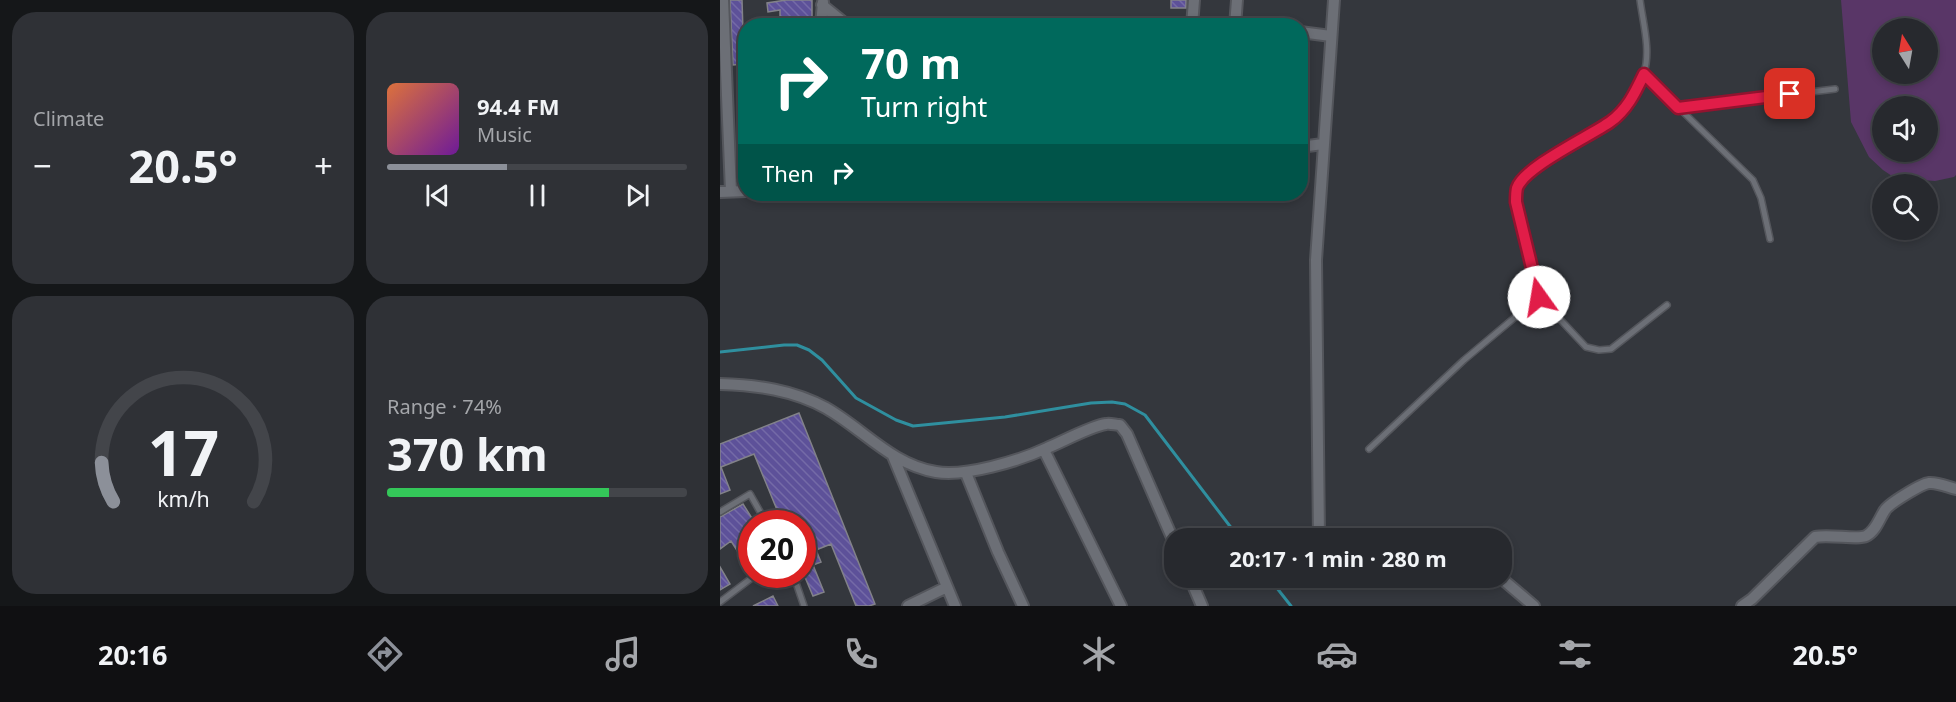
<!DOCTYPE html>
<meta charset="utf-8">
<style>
:root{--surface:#27292e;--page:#2f3136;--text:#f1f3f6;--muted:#a4a6aa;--line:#43454a;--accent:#8c9099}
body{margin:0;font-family:"Noto Sans",sans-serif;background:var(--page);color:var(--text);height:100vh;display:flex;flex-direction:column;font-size:22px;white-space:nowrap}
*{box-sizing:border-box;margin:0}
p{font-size:20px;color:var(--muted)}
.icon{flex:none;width:33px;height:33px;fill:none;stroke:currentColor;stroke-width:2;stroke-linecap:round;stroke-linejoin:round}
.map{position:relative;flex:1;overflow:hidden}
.side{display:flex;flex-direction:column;gap:12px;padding:12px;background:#151719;width:720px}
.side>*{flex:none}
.top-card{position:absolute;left:18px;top:18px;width:570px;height:183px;border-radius:24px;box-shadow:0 3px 9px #0003,0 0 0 2px var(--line);background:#00695c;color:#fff;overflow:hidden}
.needle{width:39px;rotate:349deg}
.fabs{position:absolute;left:1152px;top:18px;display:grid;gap:12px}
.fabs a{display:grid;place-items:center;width:66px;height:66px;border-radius:50%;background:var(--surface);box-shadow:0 3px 9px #0003,0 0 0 2px var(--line);font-size:30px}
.speed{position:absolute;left:18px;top:510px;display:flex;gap:12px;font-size:30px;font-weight:700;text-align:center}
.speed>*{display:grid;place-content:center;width:78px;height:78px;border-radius:50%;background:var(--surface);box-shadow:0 3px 9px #0003,0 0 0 2px var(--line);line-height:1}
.speed .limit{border:9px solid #d22;background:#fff;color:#111}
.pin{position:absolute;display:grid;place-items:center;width:51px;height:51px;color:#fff;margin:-26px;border-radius:12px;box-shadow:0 3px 9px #0006}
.me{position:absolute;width:66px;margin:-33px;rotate:347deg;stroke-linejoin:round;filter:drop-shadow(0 0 4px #0008)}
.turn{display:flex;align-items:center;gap:21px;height:126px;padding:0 24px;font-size:27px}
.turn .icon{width:78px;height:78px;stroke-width:2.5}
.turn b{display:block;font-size:42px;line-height:51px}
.then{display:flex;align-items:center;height:57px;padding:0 24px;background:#0003;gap:12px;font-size:22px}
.big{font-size:45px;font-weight:700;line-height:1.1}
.side .card{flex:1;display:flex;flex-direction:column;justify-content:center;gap:9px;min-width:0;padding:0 21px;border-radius:24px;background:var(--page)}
.side .dial{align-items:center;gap:0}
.dial svg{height:156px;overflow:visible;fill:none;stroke:var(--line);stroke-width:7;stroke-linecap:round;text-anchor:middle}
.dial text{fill:var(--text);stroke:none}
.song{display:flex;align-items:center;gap:18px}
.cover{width:72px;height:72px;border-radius:9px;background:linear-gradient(135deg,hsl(20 70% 55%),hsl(280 70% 35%))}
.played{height:6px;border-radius:3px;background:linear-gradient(90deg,var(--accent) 40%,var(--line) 40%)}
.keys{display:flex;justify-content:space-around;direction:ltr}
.heat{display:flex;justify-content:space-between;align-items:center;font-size:33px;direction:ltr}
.charge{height:9px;border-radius:4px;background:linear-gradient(90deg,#34c759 74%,var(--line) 0)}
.side .tiles{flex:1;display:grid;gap:12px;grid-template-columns:repeat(2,1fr)}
.trip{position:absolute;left:444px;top:528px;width:348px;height:60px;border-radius:24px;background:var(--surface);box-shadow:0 3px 9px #0003,0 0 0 2px var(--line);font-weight:700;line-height:60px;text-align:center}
.dock{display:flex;height:96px;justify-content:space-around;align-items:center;background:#101012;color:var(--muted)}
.dock .icon{width:42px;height:42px}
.dock .selected{color:var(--accent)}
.dock b{font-size:27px;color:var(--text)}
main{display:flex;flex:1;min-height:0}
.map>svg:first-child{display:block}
</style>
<main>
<section class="side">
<div class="tiles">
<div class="card"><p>Climate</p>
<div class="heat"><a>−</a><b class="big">20.5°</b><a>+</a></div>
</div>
<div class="card">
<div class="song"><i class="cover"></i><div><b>94.4 FM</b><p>Music</p></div></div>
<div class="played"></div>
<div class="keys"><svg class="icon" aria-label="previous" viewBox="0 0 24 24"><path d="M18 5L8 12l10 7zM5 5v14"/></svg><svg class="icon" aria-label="pause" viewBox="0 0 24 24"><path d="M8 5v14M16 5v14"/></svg><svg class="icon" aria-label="next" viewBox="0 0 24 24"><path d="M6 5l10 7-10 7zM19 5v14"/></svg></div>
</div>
<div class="card dial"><svg viewBox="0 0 100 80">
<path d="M14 69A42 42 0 1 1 86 69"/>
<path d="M14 69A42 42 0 0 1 8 49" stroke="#8c9099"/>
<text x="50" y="56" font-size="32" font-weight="700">17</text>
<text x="50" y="72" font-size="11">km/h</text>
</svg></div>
<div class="card"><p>Range · 74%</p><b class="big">370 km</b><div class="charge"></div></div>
</div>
</section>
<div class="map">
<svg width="1236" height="606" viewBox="0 0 1236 606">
<defs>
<pattern id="building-back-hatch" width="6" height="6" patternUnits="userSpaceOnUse" patternTransform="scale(1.5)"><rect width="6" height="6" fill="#5d5199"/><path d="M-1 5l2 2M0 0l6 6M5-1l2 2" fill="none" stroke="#746aa7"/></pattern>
</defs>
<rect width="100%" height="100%" fill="#34373d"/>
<!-- grass -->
<path fill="#593667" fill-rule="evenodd" d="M1121 0H1236V175L1234 177 1215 181 1175 178 1163 170 1149 157 1131 122ZM1162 28H1208V74H1162ZM1162 106H1208V152H1162Z"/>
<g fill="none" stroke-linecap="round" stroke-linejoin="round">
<!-- stream -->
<path stroke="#2f8f9f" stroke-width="3" d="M0 352 64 345H77L89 350 102 360 136 398 176 420 193 426 285 417 371 403 392 402 405 404 425 415 519 538
M549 578 571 606"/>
</g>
<!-- building -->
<path fill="url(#building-back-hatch)" stroke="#828289" stroke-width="1.5" d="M10 0H22L24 64 13 65Z
M66 0H92V20H60V10L48 12 47 3Z
M451 0H466V8H451Z
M79 413 155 604 149 606H136L111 544 96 550 101 562 93 565 104 592 93 596 82 570V524H69L65 515 60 517 34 454 1 467 10 490 0 494V444Z
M23 504 35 523 23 530 31 544 18 552 11 541 0 549V517Z
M0 567 10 584 0 590Z
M53 596 58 606H33Z"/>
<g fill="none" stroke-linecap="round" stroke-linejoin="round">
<defs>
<path id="service" d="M920 0C923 23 931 50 924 73 911 122 857 139 820 166 812 172 800 178 797 188 796 192 797 198 796 202L819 297 866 347 879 350 891 349 947 305
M924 74 1033 180 1041 198 1050 239
M958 108 1115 89
M649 449 744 360 819 297
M0 512 30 494 47 524
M73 574 84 606
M0 602 37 574"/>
<path id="minor" d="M3 0 11 191
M102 5 128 26
M472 24 527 26
M101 26 103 2
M472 26 474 0
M515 26 517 0
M580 32 611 36
M580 147 603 144
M0 192 26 191
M211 194 290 195 301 194
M0 384C37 385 73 390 106 408 143 429 172 465 216 472 245 477 299 461 327 448 342 442 371 426 386 424 390 423 396 425 400 425L407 434 454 542
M324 450 401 606
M173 456 235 606
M246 473 278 552 303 606
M599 538 596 260 614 0
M470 578 482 606
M781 578 814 606
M188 606 227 587
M1022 606 1032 599 1095 537C1109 534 1138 540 1146 536 1156 531 1159 519 1165 510 1170 503 1201 484 1209 483 1217 482 1228 487 1236 489"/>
</defs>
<!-- service casing -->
<use href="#service" stroke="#54565c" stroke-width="8"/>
<!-- minor casing -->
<use href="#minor" stroke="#54565c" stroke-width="14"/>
<!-- service -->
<use href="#service" stroke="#6c6f76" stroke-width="5"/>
<!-- minor -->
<use href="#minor" stroke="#6c6f76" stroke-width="10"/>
</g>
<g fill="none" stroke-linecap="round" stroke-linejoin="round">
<defs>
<path id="route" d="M819 297 796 202C796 198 796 192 797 188 804 167 870 136 890 122 907 110 915 93 924 74L958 108 1070 94"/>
</defs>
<!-- route casing -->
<use href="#route" stroke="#92132f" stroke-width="15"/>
<!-- route -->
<use href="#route" stroke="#e11d48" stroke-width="10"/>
</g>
</svg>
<div class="fabs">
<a><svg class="needle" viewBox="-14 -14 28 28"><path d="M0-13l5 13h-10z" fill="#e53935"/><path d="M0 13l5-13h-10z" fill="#a4a6aa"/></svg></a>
<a><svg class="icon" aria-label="sound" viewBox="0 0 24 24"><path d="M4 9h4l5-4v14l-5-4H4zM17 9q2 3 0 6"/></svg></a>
<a><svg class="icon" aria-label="search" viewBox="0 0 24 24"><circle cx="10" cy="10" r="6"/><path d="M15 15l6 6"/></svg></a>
</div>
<div class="speed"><div class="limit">20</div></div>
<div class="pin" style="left:1070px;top:94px;background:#d93025"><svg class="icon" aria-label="arrive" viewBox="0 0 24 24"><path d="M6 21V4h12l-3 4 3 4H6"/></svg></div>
<svg class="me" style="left:819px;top:297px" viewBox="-20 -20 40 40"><circle r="19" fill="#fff"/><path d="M0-13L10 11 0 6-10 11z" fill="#e11d48"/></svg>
<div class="trip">20:17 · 1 min · 280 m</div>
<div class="top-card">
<div class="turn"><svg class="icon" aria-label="right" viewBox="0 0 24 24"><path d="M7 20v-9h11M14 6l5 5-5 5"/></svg><div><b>70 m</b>Turn right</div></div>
<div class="then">Then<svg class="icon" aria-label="right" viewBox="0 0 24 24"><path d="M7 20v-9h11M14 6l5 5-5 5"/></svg></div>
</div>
</div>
</main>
<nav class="dock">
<b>20:16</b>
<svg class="icon selected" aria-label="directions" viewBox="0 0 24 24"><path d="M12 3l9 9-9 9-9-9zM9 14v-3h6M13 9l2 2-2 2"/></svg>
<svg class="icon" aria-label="music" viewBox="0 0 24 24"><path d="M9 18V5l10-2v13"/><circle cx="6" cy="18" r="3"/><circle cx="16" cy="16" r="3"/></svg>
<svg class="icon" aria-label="phone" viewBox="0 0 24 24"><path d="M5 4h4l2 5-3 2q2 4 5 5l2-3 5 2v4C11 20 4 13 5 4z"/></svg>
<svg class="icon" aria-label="climate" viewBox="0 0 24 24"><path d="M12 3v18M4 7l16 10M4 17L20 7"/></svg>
<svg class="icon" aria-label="car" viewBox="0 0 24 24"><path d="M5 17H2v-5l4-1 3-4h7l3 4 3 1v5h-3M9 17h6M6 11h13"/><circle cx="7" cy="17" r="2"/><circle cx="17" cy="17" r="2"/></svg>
<svg class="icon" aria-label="filters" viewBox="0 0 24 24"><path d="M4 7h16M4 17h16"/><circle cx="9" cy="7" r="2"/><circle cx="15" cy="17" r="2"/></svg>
<b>20.5°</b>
</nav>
